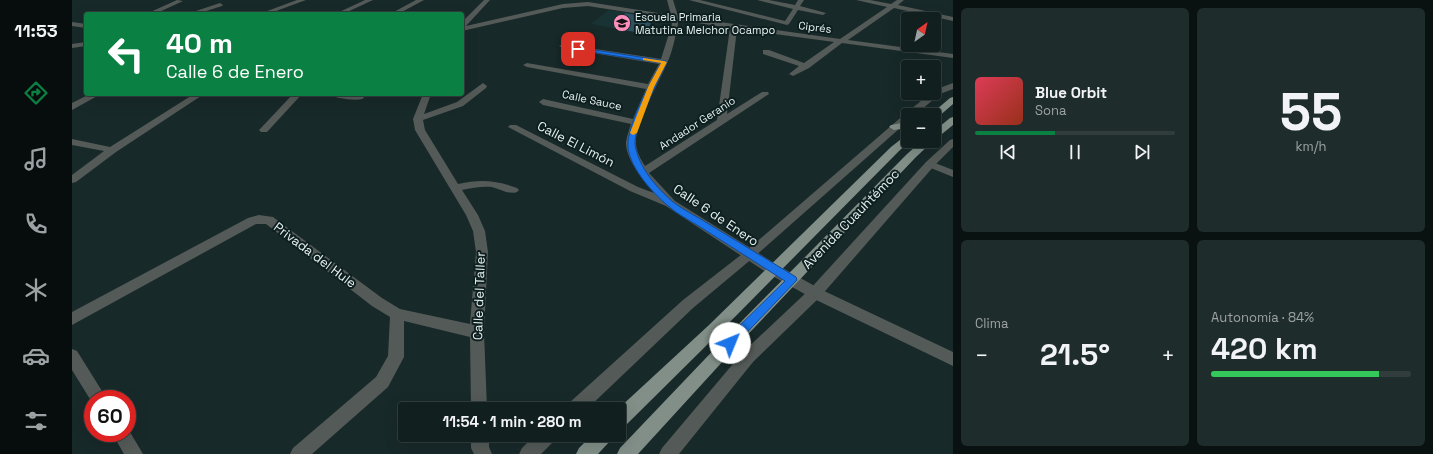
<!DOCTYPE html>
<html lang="es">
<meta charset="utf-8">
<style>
:root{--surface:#121f1f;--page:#1f2c2c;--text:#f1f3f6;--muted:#9ca2a4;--line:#313d3d;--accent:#0b8043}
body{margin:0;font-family:"Space Grotesk",sans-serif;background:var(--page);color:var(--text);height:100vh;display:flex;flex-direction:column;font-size:15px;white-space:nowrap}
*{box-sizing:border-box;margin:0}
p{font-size:13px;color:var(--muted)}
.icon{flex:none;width:22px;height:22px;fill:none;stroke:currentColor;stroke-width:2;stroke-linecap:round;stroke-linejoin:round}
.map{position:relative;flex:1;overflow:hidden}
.drawer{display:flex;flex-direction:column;gap:8px;padding:8px;background:#0a1111;width:480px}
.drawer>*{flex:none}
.hud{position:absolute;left:12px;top:12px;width:380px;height:84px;border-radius:4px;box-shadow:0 4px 16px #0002,0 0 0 1px var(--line);background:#0b8043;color:#fff;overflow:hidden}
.needle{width:26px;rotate:33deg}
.controls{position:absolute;left:829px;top:12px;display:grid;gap:8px}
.controls a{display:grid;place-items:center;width:40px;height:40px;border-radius:4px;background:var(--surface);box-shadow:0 4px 16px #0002,0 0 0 1px var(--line);font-size:20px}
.speed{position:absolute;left:12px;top:390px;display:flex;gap:8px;font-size:20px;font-weight:700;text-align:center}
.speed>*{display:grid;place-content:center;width:52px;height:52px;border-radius:50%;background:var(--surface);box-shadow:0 4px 16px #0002,0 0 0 1px var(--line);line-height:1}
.speed .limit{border:6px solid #d22;background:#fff;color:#111}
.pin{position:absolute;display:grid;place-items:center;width:34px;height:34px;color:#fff;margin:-17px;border-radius:8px;box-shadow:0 2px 6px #0006}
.me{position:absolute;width:44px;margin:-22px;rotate:45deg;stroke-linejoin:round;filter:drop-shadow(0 0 3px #0008)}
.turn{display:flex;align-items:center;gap:14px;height:84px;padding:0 16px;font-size:18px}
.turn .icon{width:52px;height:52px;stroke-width:2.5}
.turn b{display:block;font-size:28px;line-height:34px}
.big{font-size:30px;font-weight:800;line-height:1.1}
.drawer .card{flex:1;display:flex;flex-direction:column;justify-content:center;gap:6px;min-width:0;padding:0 14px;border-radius:6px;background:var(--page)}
.drawer .dial{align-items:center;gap:0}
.dial b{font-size:52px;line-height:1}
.song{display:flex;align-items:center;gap:12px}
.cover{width:48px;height:48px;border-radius:6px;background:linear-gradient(135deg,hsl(350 70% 55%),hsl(10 70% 35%))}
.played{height:4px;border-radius:2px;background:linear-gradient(90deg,var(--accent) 40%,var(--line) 40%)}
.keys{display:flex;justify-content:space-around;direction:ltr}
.heat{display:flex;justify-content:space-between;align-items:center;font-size:22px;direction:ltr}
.charge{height:6px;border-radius:3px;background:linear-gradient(90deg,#34c759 84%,var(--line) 0)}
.drawer .tiles{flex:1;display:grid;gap:8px;grid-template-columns:repeat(2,1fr)}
.trip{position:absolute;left:326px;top:402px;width:228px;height:40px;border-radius:4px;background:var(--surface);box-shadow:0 4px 16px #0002,0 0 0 1px var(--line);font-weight:800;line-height:40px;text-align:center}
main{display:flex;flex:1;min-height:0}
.tabs{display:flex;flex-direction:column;width:72px;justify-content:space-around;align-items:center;background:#070c0c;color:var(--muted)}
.tabs .icon{width:28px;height:28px}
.tabs .current{color:var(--accent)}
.tabs b{font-size:18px;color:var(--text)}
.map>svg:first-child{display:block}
</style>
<main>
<nav class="tabs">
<b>11:53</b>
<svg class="icon current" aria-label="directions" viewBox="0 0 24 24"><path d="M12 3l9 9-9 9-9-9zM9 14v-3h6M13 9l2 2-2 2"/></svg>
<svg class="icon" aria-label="music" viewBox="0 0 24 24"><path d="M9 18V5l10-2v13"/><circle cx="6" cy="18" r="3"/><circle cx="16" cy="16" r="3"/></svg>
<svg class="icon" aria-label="phone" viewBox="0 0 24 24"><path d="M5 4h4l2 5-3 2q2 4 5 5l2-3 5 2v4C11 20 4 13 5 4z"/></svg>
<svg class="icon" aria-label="climate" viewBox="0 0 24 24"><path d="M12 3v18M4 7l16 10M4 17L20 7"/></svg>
<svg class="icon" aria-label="car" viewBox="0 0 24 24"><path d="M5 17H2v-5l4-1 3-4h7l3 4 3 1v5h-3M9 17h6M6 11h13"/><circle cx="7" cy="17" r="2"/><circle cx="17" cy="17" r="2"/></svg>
<svg class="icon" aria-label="filters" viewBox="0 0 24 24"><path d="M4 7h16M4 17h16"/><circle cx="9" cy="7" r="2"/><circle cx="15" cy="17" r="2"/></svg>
</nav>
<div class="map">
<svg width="881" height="454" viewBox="0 0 881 454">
<rect width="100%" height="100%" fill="#182929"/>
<!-- built -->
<path fill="#193334" d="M537 10 581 17 574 34 519 24Z"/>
<!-- building -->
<path fill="#2e5262" d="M553 13 581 18 574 34 541 28Z"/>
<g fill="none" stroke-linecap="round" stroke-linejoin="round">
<!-- minor -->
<path fill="#545a57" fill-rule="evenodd" d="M105 0 111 1 83 14H74Z
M225 0H234L196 14H187Z
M293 0H301L271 14H263Z
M344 0H352L326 14H318Z
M412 0H418L394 26 491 4 516 2 599 15 595 0H601L606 16 768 39 815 7 784 0H798L819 4 825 0H832L826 5 881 17V21L822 8 776 40 881 54V58L770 43 737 68 721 76 717 74 727 66 691 54V50H697L732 63 762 42 665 29 655 114 690 92H696L697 94 577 173 603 201 707 266 748 289 881 352V366L738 297 697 274 594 206 558 191 436 127 438 125H444L566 187 582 193C572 182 553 158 554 142 555 136 557 130 559 124L471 105 467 102 471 99 561 119 574 89 455 67 451 65 455 63 576 84 587 64 491 48 487 46 491 44 589 59 600 24 599 19 516 6 491 8 390 31V22ZM606 20 658 28 645 120 573 166C569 160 564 151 564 143 563 122 587 83 595 63 601 51 603 37 606 24Z
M617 0H628L713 21 721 9 685 0H697L723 5 726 0H732L728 6 754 13 751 15 726 10 717 24 715 25Z
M148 3 151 5 150 6 125 14H115Z
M0 22 14 24V28L0 26Z
M14 42V46L0 48V44Z
M411 83 415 86 414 88 391 106 351 120 353 130 386 184C408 179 424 180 445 188L447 190 445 192C437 195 428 189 420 187 410 186 400 188 390 190L406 215 413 231 416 252 412 332 415 409H399L398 337 332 321V357L316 387 240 454H218L221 448 304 377 316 356 318 317 300 306 194 224H184L0 325V312L176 218 187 215 201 217 310 298 328 309 398 324 404 252 401 231 394 215 343 130 341 119 351 94H359L352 114 385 102Z
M18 94H29L0 110V103Z
M122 94H132L44 152 4 182 0 183V175L32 151 0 145V139L38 147Z
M221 94H230L195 132H189L187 130 189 128Z
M256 94H278L291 96 292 98C288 102 260 98 256 94Z
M858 161 881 170V177L854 166 853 164Z
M0 349 5 351 35 399H21V404L0 370Z
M55 427 71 454H52L40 433H55Z
M399 435H417V447L420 454H402L399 448Z"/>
<!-- tertiary -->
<path fill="#545a57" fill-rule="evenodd" d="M881 83V89L868 94 843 115H836V121L682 257 621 308 515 409H495L497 403 611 300 674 251 834 113 859 93H862V90Z
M881 139V147L862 166 748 297 681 362 607 454H587L590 448 671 352 738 289 854 162 878 140Z
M463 435H485L482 441 469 454H447L450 448Z"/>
<!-- primary -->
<path fill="#818f88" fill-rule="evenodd" d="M881 97V104L865 118 862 119V115H858L878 98Z
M881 117V125L865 138 862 139V131L878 118Z
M836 122V128L822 130 817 127 819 125Z
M836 135V141H838L827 151 647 333 553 426 547 428 546 409 637 325 819 147 833 136Z
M850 141H861L843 158 663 348 566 454H545L548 448 653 338 835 154Z
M520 435H541L538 441 526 454H504L507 448Z"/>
</g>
<!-- route -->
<path fill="#1a73e8" stroke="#114b97" d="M504 47 594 61 595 62C587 79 562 127 563 144 566 167 585 188 601 202 613 211 628 218 640 226 668 243 696 260 724 277L725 280 662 346 658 348 654 346 652 343 654 339 713 281C686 264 660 247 633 230 621 222 606 215 595 205 580 192 554 164 556 142 558 120 578 83 589 63L506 50H504Z"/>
<!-- slow -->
<path fill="#f59e0b" d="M571 58 592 61 595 62 582 87 565 133 561 135 558 133 576 87 589 63 571 60Z"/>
<!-- icons -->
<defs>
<symbol id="school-disc" viewBox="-11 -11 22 22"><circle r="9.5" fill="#fe8ebb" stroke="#0e1f1f"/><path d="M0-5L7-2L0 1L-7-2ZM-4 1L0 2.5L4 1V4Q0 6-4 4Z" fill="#111"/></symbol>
</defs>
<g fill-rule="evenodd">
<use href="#school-disc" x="540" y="13" width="20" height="20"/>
</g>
<g text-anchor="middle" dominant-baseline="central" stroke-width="4" stroke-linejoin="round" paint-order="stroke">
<!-- far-poi labels -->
<g font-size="11" fill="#e6f1f1" stroke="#0e1f1f" text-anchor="start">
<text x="563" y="17">Escuela Primaria<tspan x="563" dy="13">Matutina Melchor Ocampo</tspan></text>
</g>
<!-- far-street labels -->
<g font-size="11" fill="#e6f1f1" stroke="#0e1f1f">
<text transform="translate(743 27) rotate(7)">Ciprés</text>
<text transform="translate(520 100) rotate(12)">Calle Sauce</text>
<text transform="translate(625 123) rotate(-33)">Andador Geranio</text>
</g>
<!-- street labels -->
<g font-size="13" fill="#e6f1f1" stroke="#0e1f1f">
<text transform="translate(504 144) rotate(27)">Calle El Limón</text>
<text transform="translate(644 215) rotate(34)">Calle 6 de Enero</text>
<text transform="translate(779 219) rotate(-46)">Avenida Cuauhtémoc</text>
<text transform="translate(243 255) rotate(37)">Privada del Hule</text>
<text transform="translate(407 296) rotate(-88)">Calle del Taller</text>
</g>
</g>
</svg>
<div class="controls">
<a><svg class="needle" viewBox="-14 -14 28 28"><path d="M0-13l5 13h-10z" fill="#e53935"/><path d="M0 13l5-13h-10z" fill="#9ca2a4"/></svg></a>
<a>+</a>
<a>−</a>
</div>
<div class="speed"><div class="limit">60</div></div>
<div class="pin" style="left:506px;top:49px;background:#d93025"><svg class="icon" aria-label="arrive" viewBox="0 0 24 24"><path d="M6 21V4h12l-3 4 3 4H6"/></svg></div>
<svg class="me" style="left:658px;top:343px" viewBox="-20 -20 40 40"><circle r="19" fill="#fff"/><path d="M0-13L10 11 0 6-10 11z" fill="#1a73e8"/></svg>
<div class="trip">11:54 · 1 min · 280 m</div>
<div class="hud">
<div class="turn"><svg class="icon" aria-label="left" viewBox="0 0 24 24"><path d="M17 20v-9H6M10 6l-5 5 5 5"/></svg><div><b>40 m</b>Calle 6 de Enero</div></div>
</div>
</div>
<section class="drawer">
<div class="tiles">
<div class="card">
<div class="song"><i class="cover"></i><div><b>Blue Orbit</b><p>Sona</p></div></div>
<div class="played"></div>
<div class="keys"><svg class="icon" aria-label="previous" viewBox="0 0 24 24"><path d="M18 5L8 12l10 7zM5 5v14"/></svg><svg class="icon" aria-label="pause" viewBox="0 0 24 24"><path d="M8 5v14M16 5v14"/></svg><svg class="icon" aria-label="next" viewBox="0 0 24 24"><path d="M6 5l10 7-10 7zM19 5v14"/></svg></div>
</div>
<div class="card dial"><b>55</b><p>km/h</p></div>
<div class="card"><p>Clima</p>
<div class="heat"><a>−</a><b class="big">21.5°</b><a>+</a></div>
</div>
<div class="card"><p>Autonomía · 84%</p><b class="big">420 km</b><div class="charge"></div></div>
</div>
</section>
</main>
